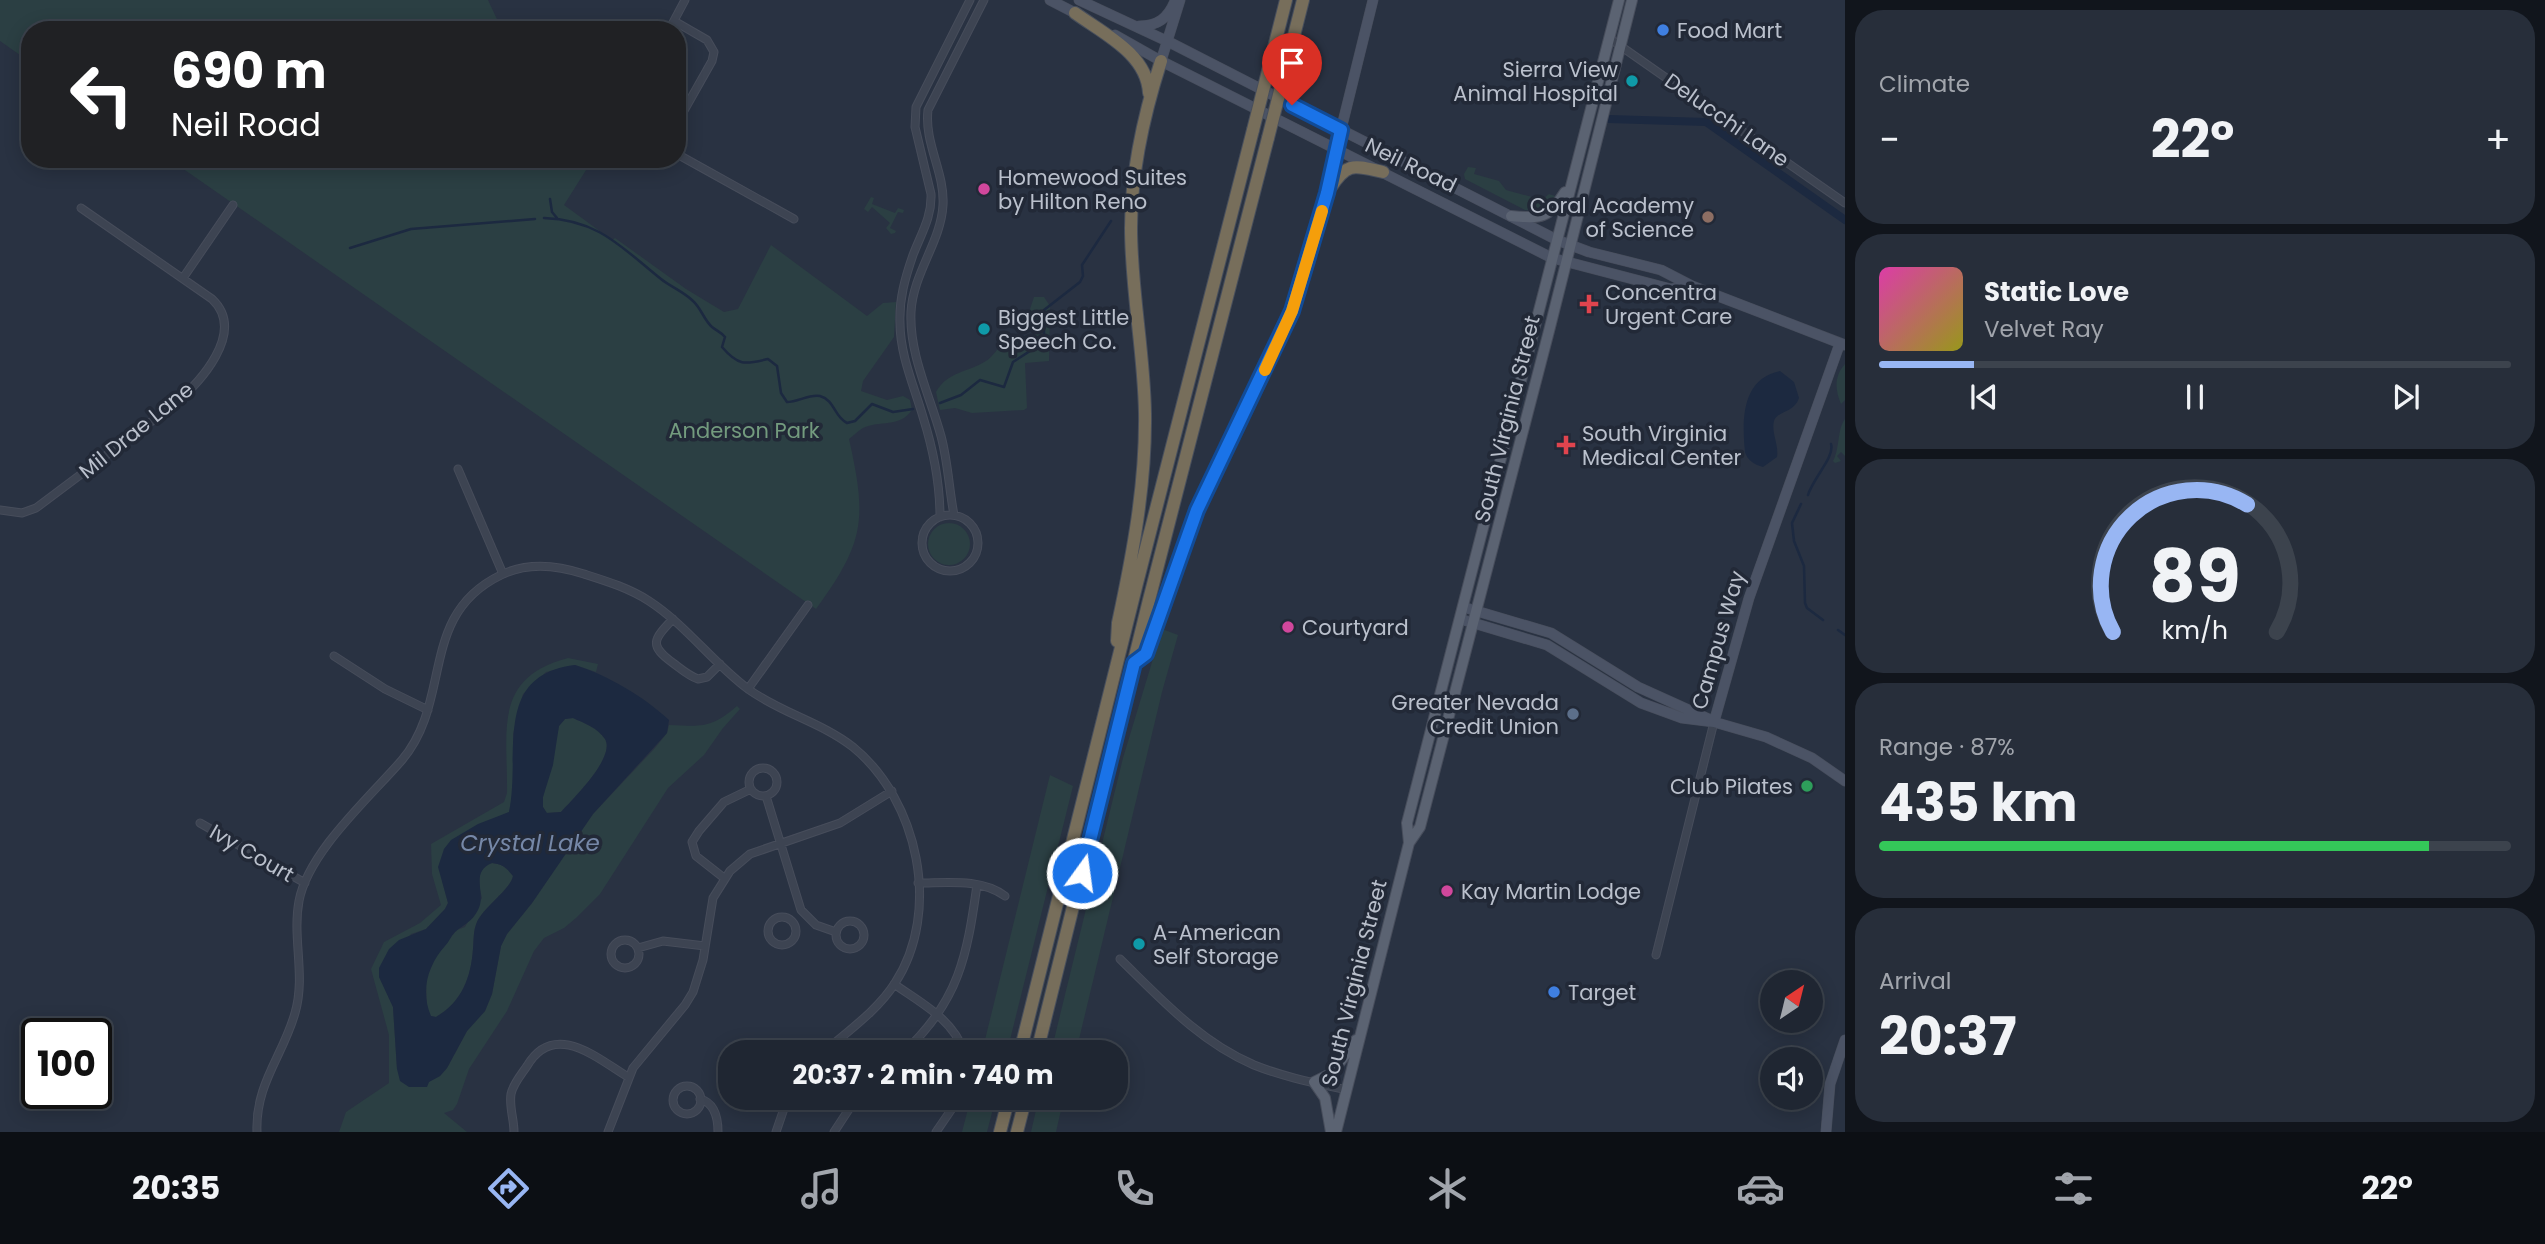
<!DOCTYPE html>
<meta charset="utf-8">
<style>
:root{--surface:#1f2632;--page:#272e3a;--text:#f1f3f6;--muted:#a1a5ac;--line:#3c434d;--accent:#98b6f3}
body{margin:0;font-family:Poppins,sans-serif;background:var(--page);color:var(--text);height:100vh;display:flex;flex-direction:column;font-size:26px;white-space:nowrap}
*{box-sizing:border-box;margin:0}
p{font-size:23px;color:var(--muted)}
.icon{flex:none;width:38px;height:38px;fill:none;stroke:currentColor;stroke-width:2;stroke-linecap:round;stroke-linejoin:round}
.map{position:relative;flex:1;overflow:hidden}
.sheet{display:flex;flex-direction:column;gap:10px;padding:10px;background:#11151c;width:700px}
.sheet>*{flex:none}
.guide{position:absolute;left:21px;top:21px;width:665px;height:147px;border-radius:28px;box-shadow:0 4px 18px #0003,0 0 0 2px var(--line);background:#202124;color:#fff;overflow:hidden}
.needle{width:46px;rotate:35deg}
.tools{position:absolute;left:1760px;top:970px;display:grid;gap:14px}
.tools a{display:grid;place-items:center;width:63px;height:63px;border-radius:50%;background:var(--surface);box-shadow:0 4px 18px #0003,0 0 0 2px var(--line);font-size:35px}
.speed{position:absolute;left:21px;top:1018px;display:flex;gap:14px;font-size:35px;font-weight:700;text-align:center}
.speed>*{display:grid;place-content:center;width:91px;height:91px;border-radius:50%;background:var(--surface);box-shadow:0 4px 18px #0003,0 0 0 2px var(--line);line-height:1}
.speed .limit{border:4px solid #111;border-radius:10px;background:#fff;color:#111}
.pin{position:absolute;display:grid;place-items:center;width:60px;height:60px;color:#fff;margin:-72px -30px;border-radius:50% 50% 50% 0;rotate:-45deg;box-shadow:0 0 7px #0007}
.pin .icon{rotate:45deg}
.me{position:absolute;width:77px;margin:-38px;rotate:14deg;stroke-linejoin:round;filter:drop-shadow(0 0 5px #0008)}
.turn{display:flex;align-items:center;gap:24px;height:147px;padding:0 35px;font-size:32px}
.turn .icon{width:91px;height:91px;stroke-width:2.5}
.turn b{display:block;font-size:49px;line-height:60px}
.big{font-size:52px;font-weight:700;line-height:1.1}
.sheet .tile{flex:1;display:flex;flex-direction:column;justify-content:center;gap:10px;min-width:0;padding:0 24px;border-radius:28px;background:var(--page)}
.sheet .dial{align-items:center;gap:0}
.dial svg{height:182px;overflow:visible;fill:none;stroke:var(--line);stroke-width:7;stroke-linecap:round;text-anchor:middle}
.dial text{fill:var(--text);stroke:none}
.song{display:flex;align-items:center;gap:21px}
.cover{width:84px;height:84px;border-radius:10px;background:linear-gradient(135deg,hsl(320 70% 55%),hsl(60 70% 35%))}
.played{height:7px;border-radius:4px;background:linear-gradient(90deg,var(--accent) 15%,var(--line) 15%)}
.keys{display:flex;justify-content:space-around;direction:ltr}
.heat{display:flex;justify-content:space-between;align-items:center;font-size:38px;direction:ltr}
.charge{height:10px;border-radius:5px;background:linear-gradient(90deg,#34c759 87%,var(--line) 0)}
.trip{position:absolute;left:718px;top:1040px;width:410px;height:70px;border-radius:28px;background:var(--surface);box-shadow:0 4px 18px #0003,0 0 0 2px var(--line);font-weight:700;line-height:70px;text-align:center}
.tabs{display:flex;height:112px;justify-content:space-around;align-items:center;background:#0c0f14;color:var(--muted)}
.tabs .icon{width:49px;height:49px}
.tabs .active{color:var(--accent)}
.tabs b{font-size:32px;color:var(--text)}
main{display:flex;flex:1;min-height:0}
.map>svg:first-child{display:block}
</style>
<main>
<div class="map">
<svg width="1845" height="1132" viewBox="0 0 1845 1132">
<rect width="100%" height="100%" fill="#293242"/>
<!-- green -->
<path fill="#2b3f43" d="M0 0H488L502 30H30V62L0 41Z
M169 159H593L564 205 612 240 615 238 686 289 724 312 738 309 771 245 867 316 883 303 896 302 894 337 863 381 861 391 887 400 903 396 910 400 912 410C900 428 879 420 863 428 858 431 853 436 849 439 867 519 865 542 816 609Z
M1468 167 1476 168 1474 174 1499 181 1506 190 1532 197 1543 199 1549 194 1555 196C1548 208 1538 212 1525 210L1465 179 1464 174Z
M871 197 874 198 872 204 895 213 898 208 904 210 903 213 898 212 890 228 896 231 895 233 891 234 886 228 890 223 872 207 868 212 864 209Z
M1034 297H1044L1050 306 1049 361 1025 363 1027 408 1024 410 972 413 955 408 940 410 936 392C948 371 967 373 986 361 994 356 998 346 1006 342 1008 341 1015 341 1017 340 1041 337 1036 326 1030 309Z
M1845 364V400L1841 404C1835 390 1834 376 1845 364Z
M1845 419V456L1841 452 1837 456 1841 461 1835 463 1833 461C1840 449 1837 429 1845 419Z
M928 544a21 21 0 1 1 42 0a21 21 0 1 1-42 0Z
M1162 629 1178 635 1162 692 1076 1052H1051L1123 758Z
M568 658 598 664 596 672 575 665 546 672 523 694 513 734 514 790 509 812C485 824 464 828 444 849L442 880 448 903 445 909 426 929 411 934 379 976 393 1007 397 1069 428 1082 440 1076 447 1068 467 1031 485 1011 492 994 501 946 507 934 532 903 593 814 655 748 667 733 669 725C703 726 710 729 737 706L740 709 723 728 704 755 668 788 600 894 576 918 564 928 544 938 534 951 507 1011 469 1069 457 1104 453 1110 444 1113 467 1132H339L346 1112 389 1083V1035L371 969 384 942 420 923 441 905 432 874 431 844 504 802 507 793C508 731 492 678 568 658Z
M573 718C584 723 598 728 605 739 616 757 573 799 561 812L546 813 543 807V797L559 726 565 719Z
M1050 775 1073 786 1007 1052H982Z
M492 863C502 864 507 868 513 876 511 889 484 907 477 922 473 931 474 940 473 949 471 978 462 1002 436 1017L430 1016 427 1008 426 978 439 950 457 930 465 927 482 898C478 883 476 869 492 863Z
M971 1097H996L987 1132H962Z
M1039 1097H1064L1056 1132H1031Z"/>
<!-- water -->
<path fill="#1c2940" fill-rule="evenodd" d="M1780 371 1794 382 1799 398C1794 413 1777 411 1774 421 1771 432 1779 445 1777 457L1763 467C1755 465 1747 460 1745 452 1742 421 1741 379 1780 371Z
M575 665C609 676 643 696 669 720L667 733 593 814 532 903 507 934 501 946 492 994 485 1011 467 1031 447 1068 440 1076 429 1082 427 1087H409L400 1081 397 1069 393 1007 379 977V968L389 949 399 940 426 929 445 909 448 903 438 867 444 849 451 840 478 824 509 812C521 754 492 675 575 665ZM573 718C584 723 598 728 605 739 616 757 573 799 561 812L547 813 543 807V797L553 765 559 726 565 719ZM492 863C502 864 507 868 513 876 511 889 484 907 477 922 473 931 474 940 473 949 471 977 462 1002 436 1017L431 1016C420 991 428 965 445 946 449 942 451 936 455 932 464 924 472 922 478 910 487 894 469 872 492 863Z"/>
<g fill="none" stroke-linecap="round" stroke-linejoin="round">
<!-- stream -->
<path stroke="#1c2940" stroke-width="2.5" d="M550 199 552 212 557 218
M544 218C599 220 621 247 661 279 671 287 684 292 693 301 701 308 704 320 712 327 717 331 721 332 725 337L722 347C739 367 746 364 768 359L777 366 781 393 787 402C798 402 809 394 820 396 835 400 834 417 847 423L855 421 872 404 893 412 913 409
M350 248 411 229 535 219
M940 403 961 395 980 380 1004 387 1013 362 1030 351 1044 336V310L1080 282 1083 276 1082 265 1111 221
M1808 495C1813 478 1835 457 1831 444
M1801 504 1792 523 1794 541 1804 566 1805 603 1807 608 1823 620
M1838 630 1845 635"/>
<!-- canal -->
<path stroke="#1c2940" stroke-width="8" d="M1609 119 1706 122 1845 220"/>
<defs>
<path id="street" d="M674 21 707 40 714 52 712 61 677 123
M669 30 685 0
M1609 38 1845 203
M677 154 794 219
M183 278 233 205
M458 469 503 574
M0 510 22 513 36 508 172 406C200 383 247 332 212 299L81 208
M922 543a28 28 0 1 1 56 0a28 28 0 1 1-56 0Z
M954 515C949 489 948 462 941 436 930 396 909 354 911 312 913 273 941 242 943 205 945 173 924 143 928 110L984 0
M940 517C940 483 933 449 923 417 914 386 900 355 900 323 899 299 905 278 913 255 921 234 932 217 931 194L915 127 916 107 970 0
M673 619C654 639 648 645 673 663 681 669 689 676 698 679L707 677 720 664
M334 656 385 689 428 710
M748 689 808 605
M749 782a14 14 0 1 1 28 0a14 14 0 1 1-28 0Z
M766 796 801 910 816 925 836 932
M200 823 305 883
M724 878 696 856 692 842 699 831 724 802 751 789
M918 883C946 883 981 878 1005 896
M768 931a14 14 0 1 1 28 0a14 14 0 1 1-28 0Z
M836 935a14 14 0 1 1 28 0a14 14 0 1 1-28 0Z
M611 954a14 14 0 1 1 28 0a14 14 0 1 1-28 0Z
M638 948 663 941 705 946
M1656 955 1714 722
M1120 959C1161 999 1200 1042 1254 1065 1284 1077 1315 1083 1347 1090
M894 984C921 1003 953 1019 964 1052
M904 1052C959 1001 967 956 977 885
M673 1100a14 14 0 1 1 28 0a14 14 0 1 1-28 0Z
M700 1099C715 1103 718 1118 718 1132
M257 1132C255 1084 283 1056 295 1013 306 976 292 938 299 901 308 852 370 797 402 760 453 700 418 615 501 575 527 562 557 565 584 574 606 581 629 588 649 601 686 625 713 663 748 689 781 713 821 722 853 747 918 800 942 911 895 983 878 1010 848 1031 824 1052
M514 1132C514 1119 509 1107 511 1094 513 1084 521 1075 527 1066 554 1020 597 1058 628 1077
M608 1132 633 1068 685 1005 693 992 703 960 713 898 730 871 750 854 840 823 892 791
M776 1132 788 1097
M834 1132 857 1097
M936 1132 960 1097"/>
<path id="secondary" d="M1050 0 1081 16
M1079 0 1169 42 1557 240 1589 252 1661 270 1692 286 1845 345
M1139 26C1158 26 1168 18 1175 1
M1115 35 1161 61 1552 258 1671 289 1692 286
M1161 61 1180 0
M1336 150 1373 0
M1463 607 1551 633 1638 687 1711 720
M1460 619 1547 645 1641 703 1682 718 1714 722 1766 737 1812 758 1845 781
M1714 722 1749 598 1840 343
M1826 1132 1830 1084 1845 1040"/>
<path id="primary" d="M1511 216C1542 219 1549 218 1565 192
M1409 843 1420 827 1549 331 1632 0
M1331 1132 1325 1098 1314 1082 1332 1073 1356 1040
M1336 1132 1409 843 1407 823 1619 0"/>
<path id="highway" d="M1075 13C1104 34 1147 54 1149 93
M1268 71 1286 0
M1283 79 1303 0
M1331 187C1348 161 1355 166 1383 172
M1117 641 1118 623C1133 553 1146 484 1145 413 1144 351 1131 290 1131 228 1131 172 1144 114 1161 61
M1134 663 1146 654 1197 510 1292 311 1327 193 1336 150
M1020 1052 1136 587 1253 130
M1037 1052 1149 600 1268 138
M1000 1132 1009 1097
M1017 1132 1026 1097"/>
</defs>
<!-- street casing -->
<use href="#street" stroke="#474d5b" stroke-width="9"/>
<!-- secondary casing -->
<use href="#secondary" stroke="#474d5b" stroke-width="11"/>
<!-- primary casing -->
<use href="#primary" stroke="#474d5b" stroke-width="12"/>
<!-- highway casing -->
<use href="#highway" stroke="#484f5c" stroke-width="14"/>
<!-- street -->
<use href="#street" stroke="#3d4452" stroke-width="7"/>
<!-- secondary -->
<use href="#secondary" stroke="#4b5365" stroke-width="10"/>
<!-- primary -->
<use href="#primary" stroke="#5b6372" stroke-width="10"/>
<!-- highway -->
<use href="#highway" stroke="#776e5b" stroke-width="12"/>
<defs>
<path id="highway-bridge" d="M1253 130 1268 71
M1268 138 1283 79"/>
</defs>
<!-- highway-bridge casing -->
<use href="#highway-bridge" stroke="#484f5c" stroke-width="14" stroke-linecap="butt"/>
<!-- highway-bridge -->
<use href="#highway-bridge" stroke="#776e5b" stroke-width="12"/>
</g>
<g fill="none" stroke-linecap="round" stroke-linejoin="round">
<defs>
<path id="route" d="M1082 873 1134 663 1146 654 1197 510 1292 311 1327 193 1341 130 1292 105"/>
</defs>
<!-- route casing -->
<use href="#route" stroke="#114b97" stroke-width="18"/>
<!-- route -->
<use href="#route" stroke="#1a73e8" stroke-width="12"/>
<!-- slow -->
<path stroke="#f59e0b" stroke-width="12" d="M1265 370 1292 311 1322 211"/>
</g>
<!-- markers -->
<g fill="#3f7fe0" stroke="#222937" stroke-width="2.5">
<circle cx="1663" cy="30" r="7"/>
<circle cx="1554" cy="992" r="7"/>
</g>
<g fill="#0f9aa8" stroke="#222937" stroke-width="2.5">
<circle cx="1632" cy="81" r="7"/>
<circle cx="984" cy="329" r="7"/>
<circle cx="1139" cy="944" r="7"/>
</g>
<g fill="#d1479c" stroke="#222937" stroke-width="2.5">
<circle cx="984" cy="189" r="7"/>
<circle cx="1288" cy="627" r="7"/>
<circle cx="1447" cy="891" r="7"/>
</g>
<circle fill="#8d6e63" stroke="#222937" stroke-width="2.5" cx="1708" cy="217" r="7"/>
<g fill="#e0444e" stroke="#222937" stroke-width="2.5">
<path d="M1585.5 293.5h7v7h7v7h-7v7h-7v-7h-7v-7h7z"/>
<path d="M1562.5 434.5h7v7h7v7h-7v7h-7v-7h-7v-7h7z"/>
</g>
<circle fill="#5c6f8a" stroke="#222937" stroke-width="2.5" cx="1573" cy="714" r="7"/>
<circle fill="#2e9e5b" stroke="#222937" stroke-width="2.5" cx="1807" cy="786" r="7"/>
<g text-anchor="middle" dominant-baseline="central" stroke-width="7" stroke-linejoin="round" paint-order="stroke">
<!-- poi labels -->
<g font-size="21" fill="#bac0cc" stroke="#222937" text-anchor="start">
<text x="1677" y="30">Food Mart</text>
<text x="1618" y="69" text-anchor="end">Sierra View<tspan x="1618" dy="24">Animal Hospital</tspan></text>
<text x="998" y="177">Homewood Suites<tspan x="998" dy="24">by Hilton Reno</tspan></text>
<text x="1694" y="205" text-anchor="end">Coral Academy<tspan x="1694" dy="24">of Science</tspan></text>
<text x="1605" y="292">Concentra<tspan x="1605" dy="24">Urgent Care</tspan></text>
<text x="998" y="317">Biggest Little<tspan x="998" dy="24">Speech Co.</tspan></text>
<text x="1582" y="433">South Virginia<tspan x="1582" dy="24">Medical Center</tspan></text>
<text x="1302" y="627">Courtyard</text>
<text x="1559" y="702" text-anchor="end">Greater Nevada<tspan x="1559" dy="24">Credit Union</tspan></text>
<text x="1793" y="786" text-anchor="end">Club Pilates</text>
<text x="1461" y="891">Kay Martin Lodge</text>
<text x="1153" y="932">A-American<tspan x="1153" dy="24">Self Storage</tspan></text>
<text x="1568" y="992">Target</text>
</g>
<!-- street labels -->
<g font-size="21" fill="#bac0cc" stroke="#222937">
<text transform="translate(1727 120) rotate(35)">Delucchi Lane</text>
<text transform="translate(1411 165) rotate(26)">Neil Road</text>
<text transform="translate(1507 419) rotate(-76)">South Virginia Street</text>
<text transform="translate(136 430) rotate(-39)">Mil Drae Lane</text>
<text transform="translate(1718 640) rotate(-74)">Campus Way</text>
<text transform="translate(252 853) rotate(30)">Ivy Court</text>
<text transform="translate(1354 983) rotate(-76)">South Virginia Street</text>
</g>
<!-- park labels -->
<g font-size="21" fill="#739b7e" stroke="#222937">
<text x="744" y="430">Anderson Park</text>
</g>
<!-- water labels -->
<g font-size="23" font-style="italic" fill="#7688a8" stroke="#222937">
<text x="530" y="843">Crystal Lake</text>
</g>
</g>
</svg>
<div class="tools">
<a><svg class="needle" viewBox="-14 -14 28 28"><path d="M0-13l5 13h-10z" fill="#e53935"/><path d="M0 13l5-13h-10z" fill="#a1a5ac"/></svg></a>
<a><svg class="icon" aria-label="sound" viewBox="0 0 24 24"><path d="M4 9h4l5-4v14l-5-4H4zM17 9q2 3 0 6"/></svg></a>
</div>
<div class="speed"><div class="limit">100</div></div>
<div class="pin" style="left:1292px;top:105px;background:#d93025"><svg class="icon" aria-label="arrive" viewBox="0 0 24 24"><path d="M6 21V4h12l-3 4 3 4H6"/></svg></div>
<svg class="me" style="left:1082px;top:873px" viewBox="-20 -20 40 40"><circle r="17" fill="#1a73e8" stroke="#fff" stroke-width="3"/><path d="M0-11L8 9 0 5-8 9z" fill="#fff"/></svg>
<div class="trip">20:37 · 2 min · 740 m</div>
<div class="guide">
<div class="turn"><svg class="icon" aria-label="left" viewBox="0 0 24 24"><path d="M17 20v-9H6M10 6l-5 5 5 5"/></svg><div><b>690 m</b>Neil Road</div></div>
</div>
</div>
<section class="sheet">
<div class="tile"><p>Climate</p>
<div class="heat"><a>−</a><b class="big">22°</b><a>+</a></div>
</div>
<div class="tile">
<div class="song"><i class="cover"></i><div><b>Static Love</b><p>Velvet Ray</p></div></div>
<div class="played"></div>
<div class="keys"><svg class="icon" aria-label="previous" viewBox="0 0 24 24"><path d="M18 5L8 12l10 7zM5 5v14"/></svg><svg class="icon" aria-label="pause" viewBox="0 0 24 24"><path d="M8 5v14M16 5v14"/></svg><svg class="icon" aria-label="next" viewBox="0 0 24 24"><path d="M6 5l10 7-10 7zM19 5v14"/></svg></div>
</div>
<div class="tile dial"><svg viewBox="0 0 100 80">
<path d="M14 69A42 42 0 1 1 86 69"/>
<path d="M14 69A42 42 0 0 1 73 13" stroke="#98b6f3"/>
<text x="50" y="56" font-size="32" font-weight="700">89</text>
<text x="50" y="72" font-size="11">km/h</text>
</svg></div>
<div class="tile"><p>Range · 87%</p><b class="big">435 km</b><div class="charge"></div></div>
<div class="tile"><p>Arrival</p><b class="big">20:37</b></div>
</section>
</main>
<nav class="tabs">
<b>20:35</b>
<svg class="icon active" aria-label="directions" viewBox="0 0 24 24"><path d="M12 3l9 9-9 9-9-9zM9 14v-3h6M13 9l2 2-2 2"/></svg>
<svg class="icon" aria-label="music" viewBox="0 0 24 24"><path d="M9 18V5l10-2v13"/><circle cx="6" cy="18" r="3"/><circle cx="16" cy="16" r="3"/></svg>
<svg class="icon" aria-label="phone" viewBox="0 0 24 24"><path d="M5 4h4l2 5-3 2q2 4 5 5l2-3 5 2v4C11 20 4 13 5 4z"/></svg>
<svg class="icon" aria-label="climate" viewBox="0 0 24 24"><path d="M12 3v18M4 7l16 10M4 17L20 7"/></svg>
<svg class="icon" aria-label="car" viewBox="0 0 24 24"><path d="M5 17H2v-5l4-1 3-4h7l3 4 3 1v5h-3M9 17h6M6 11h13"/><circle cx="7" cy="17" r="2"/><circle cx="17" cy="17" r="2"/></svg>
<svg class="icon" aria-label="filters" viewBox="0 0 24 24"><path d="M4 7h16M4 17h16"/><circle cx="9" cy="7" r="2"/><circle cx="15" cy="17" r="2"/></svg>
<b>22°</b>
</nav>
